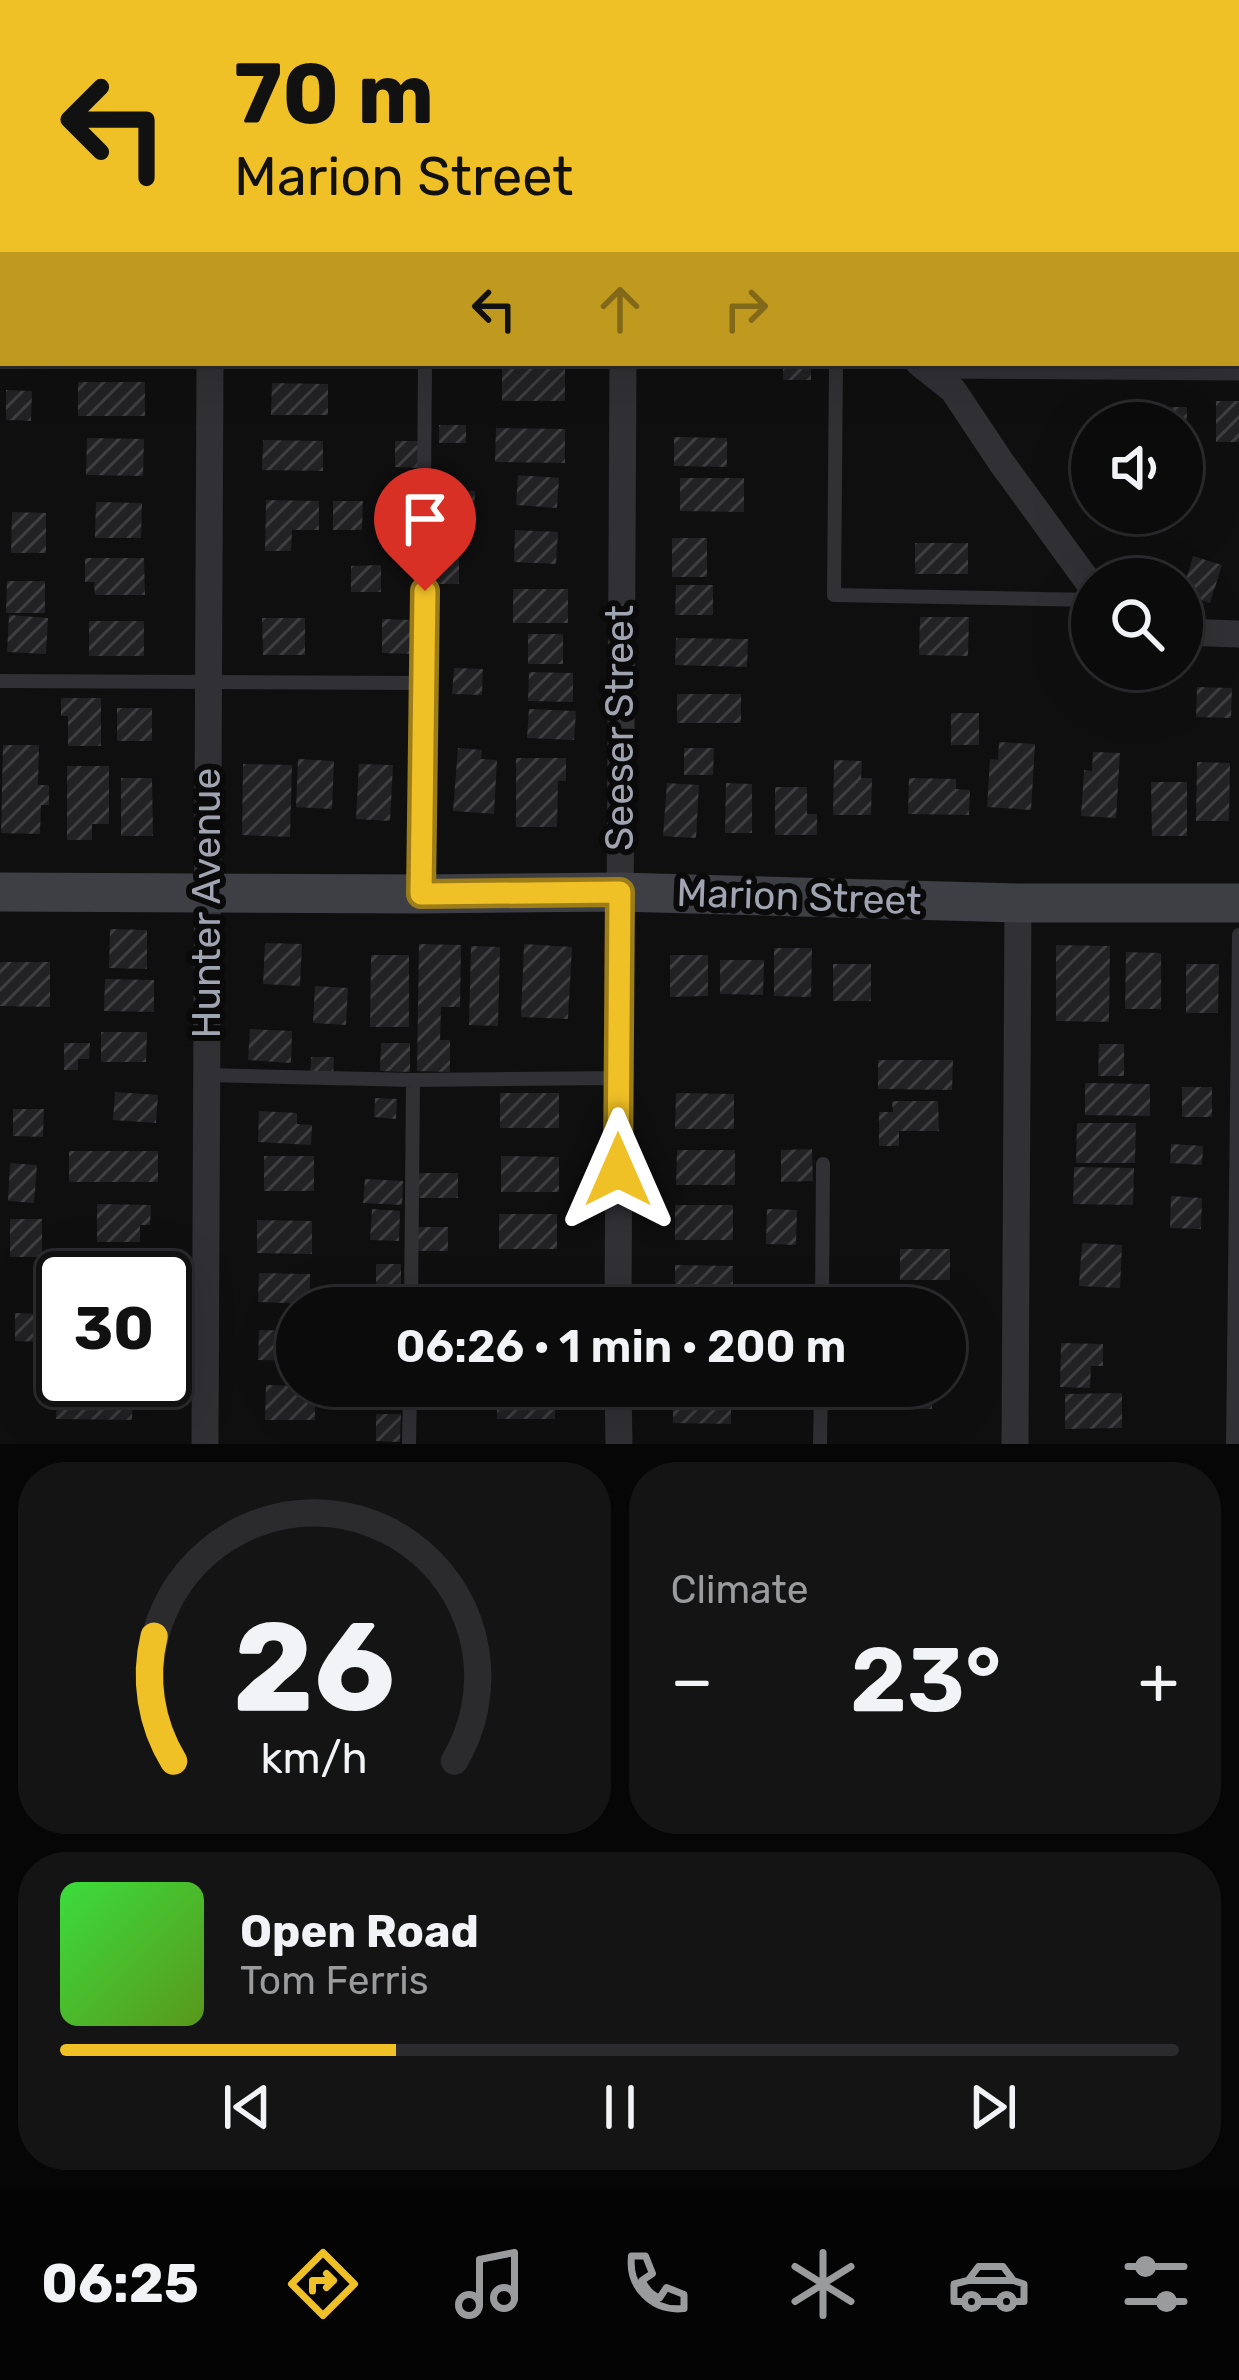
<!DOCTYPE html>
<meta charset="utf-8">
<style>
:root{--surface:#0b0b0c;--page:#141415;--text:#f1f3f6;--muted:#9a9b9d;--line:#2b2b2d;--accent:#f0c027}
body{margin:0;font-family:Rubik,sans-serif;background:var(--page);color:var(--text);height:100vh;display:flex;flex-direction:column;font-size:45px;white-space:nowrap}
*{box-sizing:border-box;margin:0}
p{font-size:39px;color:var(--muted)}
.icon{flex:none;width:66px;height:66px;fill:none;stroke:currentColor;stroke-width:2;stroke-linecap:round;stroke-linejoin:round}
.map{position:relative;height:1444px;overflow:hidden}
.panel{display:flex;flex-direction:column;gap:18px;padding:18px;background:#060607;flex:1}
.panel>*{flex:none}
.banner{position:absolute;left:0px;top:0px;width:1239px;height:366px;box-shadow:0 12px 48px #0002,0 0 0 3px var(--line);background:#f0c027;color:#111;overflow:hidden}
.fabs{position:absolute;left:1071px;top:402px;display:grid;gap:24px}
.fabs a{display:grid;place-items:center;width:132px;height:132px;border-radius:50%;background:var(--surface);box-shadow:0 12px 48px #0002,0 0 0 3px var(--line);font-size:60px}
.speed{position:absolute;left:36px;top:1251px;display:flex;gap:24px;font-size:60px;font-weight:700;text-align:center}
.speed>*{display:grid;place-content:center;width:156px;height:156px;border-radius:50%;background:var(--surface);box-shadow:0 12px 48px #0002,0 0 0 3px var(--line);line-height:1}
.speed .limit{border:6px solid #111;border-radius:18px;background:#fff;color:#111}
.pin{position:absolute;display:grid;place-items:center;width:102px;height:102px;color:#fff;margin:-123px -51px;border-radius:50% 50% 50% 0;rotate:-45deg;box-shadow:0 0 12px #0007}
.pin .icon{rotate:45deg}
.me{position:absolute;width:132px;margin:-66px;rotate:0deg;stroke-linejoin:round;filter:drop-shadow(0 0 9px #0008)}
.turn{display:flex;align-items:center;gap:42px;height:252px;padding:0 36px;font-size:54px}
.turn .icon{width:156px;height:156px;stroke-width:2.5}
.turn b{display:block;font-size:84px;line-height:102px}
.lanes{display:flex;align-items:center;height:114px;padding:0 36px;background:#0003;justify-content:center;gap:60px;direction:ltr}
.lanes .off{opacity:.35}
.big{font-size:90px;font-weight:600;line-height:1.1}
.panel .card{flex:1;display:flex;flex-direction:column;justify-content:center;gap:18px;min-width:0;padding:0 42px;border-radius:48px;background:var(--page)}
.panel .dial{align-items:center;gap:0}
.dial svg{height:312px;overflow:visible;fill:none;stroke:var(--line);stroke-width:7;stroke-linecap:round;text-anchor:middle}
.dial text{fill:var(--text);stroke:none}
.song{display:flex;align-items:center;gap:36px}
.cover{width:144px;height:144px;border-radius:18px;background:linear-gradient(135deg,hsl(120 70% 55%),hsl(90 70% 35%))}
.played{height:12px;border-radius:6px;background:linear-gradient(90deg,var(--accent) 30%,var(--line) 30%)}
.keys{display:flex;justify-content:space-around;direction:ltr}
.heat{display:flex;justify-content:space-between;align-items:center;font-size:66px;direction:ltr}
.panel .tiles{flex:1;display:grid;gap:18px;grid-template-columns:1fr 1fr}
.card:last-child{grid-column:span 2}
.trip{position:absolute;left:276px;top:1287px;width:690px;height:120px;border-radius:60px;background:var(--surface);box-shadow:0 12px 48px #0002,0 0 0 3px var(--line);font-weight:600;line-height:120px;text-align:center}
.tabs{display:flex;height:192px;justify-content:space-around;align-items:center;background:#040405;color:var(--muted)}
.tabs .icon{width:84px;height:84px}
.tabs .current{color:var(--accent)}
.tabs b{font-size:54px;color:var(--text)}
.map>svg:first-child{display:block}
</style>
<div class="map">
<svg width="1239" height="1444" viewBox="0 0 1239 1444">
<defs>
<pattern id="cemetery-stones" width="16" height="16" patternUnits="userSpaceOnUse" patternTransform="scale(3)"><rect width="16" height="16" fill="#161b17"/><path d="M2 7V4a2 2 0 0 1 4 0v3zM10 15v-3a2 2 0 0 1 4 0v3z" fill="#353936"/></pattern>
<pattern id="building-hatch" width="6" height="6" patternUnits="userSpaceOnUse" patternTransform="scale(3)"><rect width="6" height="6" fill="#222224"/><path d="M-1 1l2-2M0 6l6-6M5 7l2-2" fill="none" stroke="#3f3f41"/></pattern>
</defs>
<rect width="100%" height="100%" fill="#0f0f10"/>
<!-- cemetery -->
<path fill="url(#cemetery-stones)" d="M132 0H1239V161H1236V3H133Z"/>
<!-- building -->
<path fill="url(#building-hatch)" d="M265 363H333V368H265Z
M783 363H811V380H783Z
M502 368 565 369V401H502Z
M78 382H145V416H78Z
M272 383 328 384V415H271Z
M6 390 32 391 31 421 6 420Z
M1216 401H1239V442H1216Z
M1157 407H1187V442H1182V423H1157Z
M439 425H466V443H439Z
M496 428 565 429V463L495 462Z
M674 437 727 438V467L674 466Z
M87 438 144 439 143 476 86 475Z
M263 440 323 441V471L262 470Z
M395 441H419V468L395 467Z
M518 475 559 478 557 508 516 505Z
M680 478H744V512L680 511Z
M444 490 475 491 474 516H444Z
M266 500 319 501V530H292L291 551H265Z
M333 501H363L362 530H333Z
M96 502 142 503 141 538H95Z
M12 512 46 513V553H11Z
M515 530 558 532 556 564 514 562Z
M672 538H707V577H672Z
M915 543H968V574H915Z
M432 556H459V584H432Z
M1193 556 1222 565 1210 603 1182 594Z
M85 558H144L145 595H95L94 582H85Z
M381 565V592H351V566Z
M7 581H45V613H6Z
M676 585H713V615H675Z
M513 589H568V623H513Z
M9 615 48 618 46 654 7 652Z
M920 617H969L968 656 919 655Z
M262 618H305V655H263Z
M382 619 414 620V654L382 653Z
M89 621H144V656H89Z
M528 634H563V664H528Z
M676 638 748 639 747 667 675 665Z
M454 668 483 669 482 695 452 694Z
M529 672 573 673V702L528 701Z
M1197 687 1232 688 1231 718 1196 717Z
M677 694H741V723H677Z
M61 698H101V746H68V716H61Z
M117 708H152V741H117Z
M529 709 576 711 574 740 527 738Z
M951 713H979V745H951Z
M999 742 1035 744 1031 810 987 807 990 759 998 760Z
M3 745H39L38 785H49V805H41L40 834 1 833Z
M458 748 482 750 481 759 497 760 494 814 453 811Z
M684 748H714L713 775H684Z
M1093 752 1120 753 1116 818 1081 816 1084 770 1092 771Z
M516 758H566V781H558L557 827H516Z
M298 759 334 761 332 809 296 807Z
M834 760 862 761 861 778H872L871 815H833Z
M1197 762 1230 763 1229 821H1196Z
M243 764 292 765 290 837 242 835Z
M359 764 393 765 390 821 356 819Z
M67 766H109V824H92V840H67Z
M121 778H152L153 836H121Z
M909 778 956 779V789L970 790 969 815 908 814Z
M1151 782H1187V836H1152Z
M667 783 699 785 696 838 663 836Z
M726 783 752 784V833H725Z
M775 787H807V814H817V835H775Z
M110 929 147 930V969L109 968Z
M265 943 302 944 300 986 263 984Z
M419 944 461 945 460 1007H441L440 1040H450V1072L417 1071Z
M524 944 572 947 568 1019 521 1017Z
M1056 945 1110 946 1109 1022 1056 1021Z
M471 946 500 947 498 1026 469 1025Z
M774 948H812L811 997 774 996Z
M1126 952 1161 953V1009H1125Z
M371 955H409V1027H370Z
M670 955H708V996L670 997Z
M720 960H764L763 995 720 994Z
M0 962H50V1007L0 1006Z
M833 964H871V1001H833Z
M1186 964H1219L1218 1013H1186Z
M105 979 154 980V1012L104 1011Z
M315 986 348 988 346 1025 313 1023Z
M250 1029 292 1031 291 1063 248 1060Z
M101 1032H147L146 1062H101Z
M64 1043H90L89 1059H78V1070H64Z
M381 1043H410V1072L380 1071Z
M1099 1044H1124V1076H1098Z
M311 1057H334L333 1080 310 1079Z
M878 1060H953L952 1090 878 1089Z
M1085 1083 1150 1084V1116L1085 1115Z
M1182 1087H1212V1117H1182Z
M115 1092 158 1095 156 1123 113 1120Z
M500 1093H559V1128H500Z
M676 1093 734 1094V1129H675Z
M375 1098 397 1099 396 1119 374 1117Z
M892 1101H938L939 1131H899V1146H879V1112H893Z
M13 1109H44L43 1137 13 1136Z
M259 1111 297 1113V1124L312 1125 311 1145 258 1142Z
M1077 1123H1136L1135 1163H1076Z
M1171 1144 1203 1146 1202 1165 1170 1163Z
M812 1149 813 1181 781 1182V1150Z
M677 1150H735V1185H676Z
M69 1151H158V1182H69Z
M264 1156H314V1191H264Z
M501 1156 559 1157V1192H501Z
M10 1163 37 1165 34 1203 8 1201Z
M1074 1167 1134 1168 1133 1205 1073 1204Z
M419 1173H458V1198H419Z
M365 1179 403 1181 402 1205 363 1203Z
M1171 1196 1202 1198 1201 1229 1170 1228Z
M97 1204 151 1205 150 1225H140V1242H97Z
M675 1205H733V1240H675Z
M372 1209 400 1211 399 1241 370 1240Z
M767 1209 797 1210 796 1245 766 1244Z
M499 1214H557V1249H499Z
M10 1219H42V1257H10Z
M257 1220 312 1221V1254L257 1253Z
M416 1227H448V1251H416Z
M1082 1243 1122 1245 1120 1288 1079 1286Z
M900 1249H950V1280H900Z
M113 1263H140V1278H113Z
M376 1264H401V1291H376Z
M675 1265 733 1266V1300H675Z
M259 1273 310 1274V1304L258 1302Z
M15 1313 44 1314 43 1342 15 1341Z
M259 1330 297 1331V1361L258 1360Z
M1061 1343 1103 1344V1366H1091L1090 1388 1060 1387Z
M266 1385 315 1386V1420H265Z
M57 1386 133 1387 132 1420 56 1419Z
M497 1386H555V1419H497Z
M886 1386H932V1409H886Z
M673 1388 731 1389V1424L673 1423Z
M1122 1393V1428L1065 1429V1394Z
M376 1414H401L400 1442 376 1441Z"/>
<g fill="none" stroke-linecap="round" stroke-linejoin="round">
<!-- lane -->
<path stroke="#303035" stroke-width="14" d="M1105 3V0
M0 14H3
M0 55H3
M0 213 1 188
M836 363 834 595 1092 600
M0 681 425 683
M421 892 425 363
M206 1075 413 1080
M411 1308 413 1080 618 1078
M822 1308 823 1164
M409 1444 410 1386
M820 1444 821 1386
M1233 1444 1239 935"/>
<!-- street -->
<path stroke="#303035" stroke-width="27" d="M108 0V3
M0 188H3
M1236 189H1239
M919 363 953 390 1001 462 1092 587
M923 365 1239 367
M1182 632 1239 634
M618 1308 623 363
M618 1386 619 1444
M205 1444 210 363
M1015 1444 1018 903"/>
<!-- secondary -->
<path stroke="#3e3f45" stroke-width="39" d="M0 892 421 894 619 892 1018 903H1239"/>
</g>
<g fill="none" stroke-linecap="round" stroke-linejoin="round">
<defs>
<path id="route" d="M425 591 421 894 620 892 618 1170"/>
</defs>
<!-- route casing -->
<use href="#route" stroke="#9c7d19" stroke-width="30"/>
<!-- route -->
<use href="#route" stroke="#f0c027" stroke-width="21"/>
</g>
<g text-anchor="middle" dominant-baseline="central" stroke-width="12" stroke-linejoin="round" paint-order="stroke">
<!-- street labels -->
<g font-size="39" fill="#a0a4b1" stroke="#0a0a0b">
<text transform="translate(620 728) rotate(-90)">Seeser Street</text>
<text transform="translate(799 897) rotate(2)">Marion Street</text>
<text transform="translate(207 903) rotate(-90)">Hunter Avenue</text>
</g>
</g>
</svg>
<div class="fabs">
<a><svg class="icon" aria-label="sound" viewBox="0 0 24 24"><path d="M4 9h4l5-4v14l-5-4H4zM17 9q2 3 0 6"/></svg></a>
<a><svg class="icon" aria-label="search" viewBox="0 0 24 24"><circle cx="10" cy="10" r="6"/><path d="M15 15l6 6"/></svg></a>
</div>
<div class="speed"><div class="limit">30</div></div>
<div class="pin" style="left:425px;top:591px;background:#d93025"><svg class="icon" aria-label="arrive" viewBox="0 0 24 24"><path d="M6 21V4h12l-3 4 3 4H6"/></svg></div>
<svg class="me" style="left:618px;top:1170px" viewBox="-20 -20 40 40"><path d="M0-17L14 15 0 8-14 15z" fill="#f0c027" stroke="#fff" stroke-width="4"/></svg>
<div class="trip">06:26 · 1 min · 200 m</div>
<div class="banner">
<div class="turn"><svg class="icon" aria-label="left" viewBox="0 0 24 24"><path d="M17 20v-9H6M10 6l-5 5 5 5"/></svg><div><b>70 m</b>Marion Street</div></div>
<div class="lanes"><svg class="icon" aria-label="left" viewBox="0 0 24 24"><path d="M17 20v-9H6M10 6l-5 5 5 5"/></svg><svg class="icon off" aria-label="ahead" viewBox="0 0 24 24"><path d="M12 20V5M6 11l6-6 6 6"/></svg><svg class="icon off" aria-label="right" viewBox="0 0 24 24"><path d="M7 20v-9h11M14 6l5 5-5 5"/></svg></div>
</div>
</div>
<section class="panel">
<div class="tiles">
<div class="card dial"><svg viewBox="0 0 100 80">
<path d="M14 69A42 42 0 1 1 86 69"/>
<path d="M14 69A42 42 0 0 1 9 37" stroke="#f0c027"/>
<text x="50" y="56" font-size="32" font-weight="700">26</text>
<text x="50" y="72" font-size="11">km/h</text>
</svg></div>
<div class="card"><p>Climate</p>
<div class="heat"><a>−</a><b class="big">23°</b><a>+</a></div>
</div>
<div class="card">
<div class="song"><i class="cover"></i><div><b>Open Road</b><p>Tom Ferris</p></div></div>
<div class="played"></div>
<div class="keys"><svg class="icon" aria-label="previous" viewBox="0 0 24 24"><path d="M18 5L8 12l10 7zM5 5v14"/></svg><svg class="icon" aria-label="pause" viewBox="0 0 24 24"><path d="M8 5v14M16 5v14"/></svg><svg class="icon" aria-label="next" viewBox="0 0 24 24"><path d="M6 5l10 7-10 7zM19 5v14"/></svg></div>
</div>
</div>
</section>
<nav class="tabs">
<b>06:25</b>
<svg class="icon current" aria-label="directions" viewBox="0 0 24 24"><path d="M12 3l9 9-9 9-9-9zM9 14v-3h6M13 9l2 2-2 2"/></svg>
<svg class="icon" aria-label="music" viewBox="0 0 24 24"><path d="M9 18V5l10-2v13"/><circle cx="6" cy="18" r="3"/><circle cx="16" cy="16" r="3"/></svg>
<svg class="icon" aria-label="phone" viewBox="0 0 24 24"><path d="M5 4h4l2 5-3 2q2 4 5 5l2-3 5 2v4C11 20 4 13 5 4z"/></svg>
<svg class="icon" aria-label="climate" viewBox="0 0 24 24"><path d="M12 3v18M4 7l16 10M4 17L20 7"/></svg>
<svg class="icon" aria-label="car" viewBox="0 0 24 24"><path d="M5 17H2v-5l4-1 3-4h7l3 4 3 1v5h-3M9 17h6M6 11h13"/><circle cx="7" cy="17" r="2"/><circle cx="17" cy="17" r="2"/></svg>
<svg class="icon" aria-label="filters" viewBox="0 0 24 24"><path d="M4 7h16M4 17h16"/><circle cx="9" cy="7" r="2"/><circle cx="15" cy="17" r="2"/></svg>
</nav>
